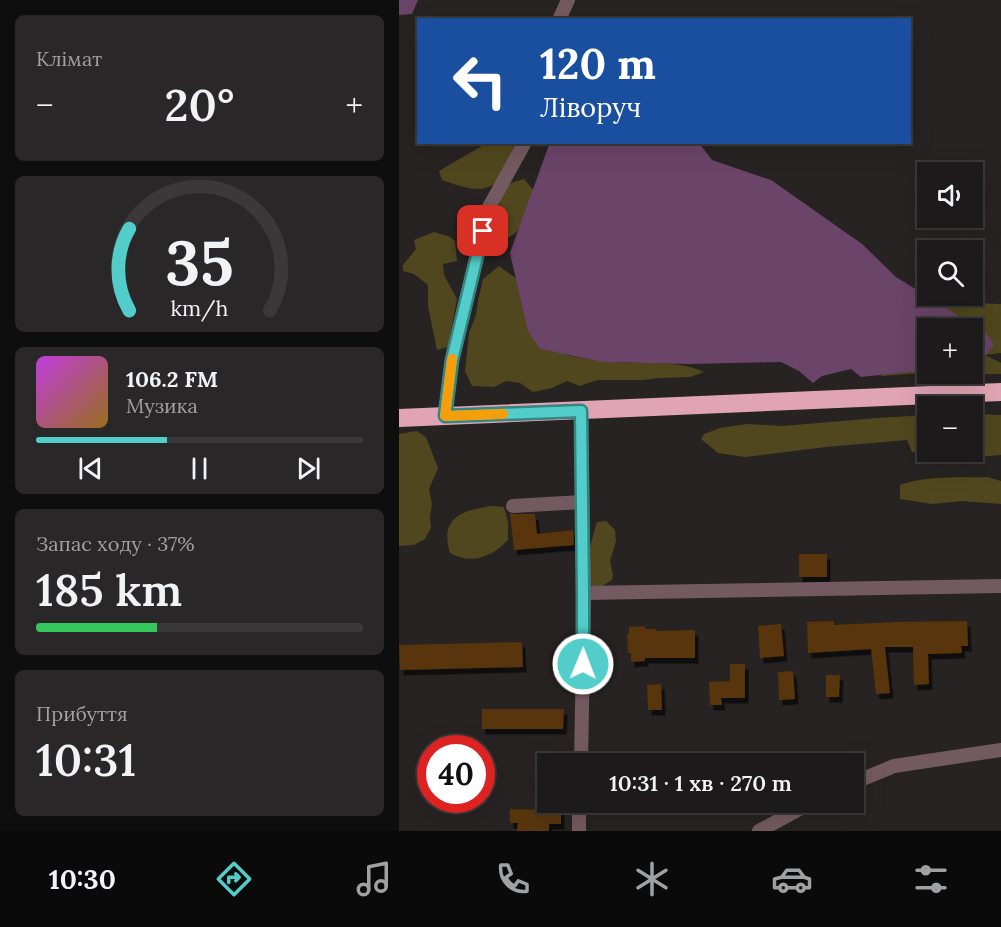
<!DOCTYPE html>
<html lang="uk">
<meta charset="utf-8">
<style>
:root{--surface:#1c1a1a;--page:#292727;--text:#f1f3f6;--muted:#a0a1a2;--line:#3a3839;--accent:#53cdc9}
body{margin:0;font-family:Lora,serif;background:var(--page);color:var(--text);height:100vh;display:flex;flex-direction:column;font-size:22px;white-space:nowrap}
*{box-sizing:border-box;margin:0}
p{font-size:20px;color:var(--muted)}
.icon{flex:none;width:33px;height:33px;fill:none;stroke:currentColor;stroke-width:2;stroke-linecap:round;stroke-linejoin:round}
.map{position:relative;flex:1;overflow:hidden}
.sheet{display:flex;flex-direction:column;gap:15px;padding:15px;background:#0f0e0e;width:399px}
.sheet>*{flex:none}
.banner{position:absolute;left:18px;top:18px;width:494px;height:126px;border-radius:0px;box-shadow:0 6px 24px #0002,0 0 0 2px var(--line);background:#1a4fa0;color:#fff;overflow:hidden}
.tools{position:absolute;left:518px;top:162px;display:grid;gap:12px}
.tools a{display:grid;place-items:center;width:66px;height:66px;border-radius:0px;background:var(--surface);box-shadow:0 6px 24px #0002,0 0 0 2px var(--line);font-size:30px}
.speed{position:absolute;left:18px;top:735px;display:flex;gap:12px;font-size:30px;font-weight:700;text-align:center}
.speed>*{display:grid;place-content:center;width:78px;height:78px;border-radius:50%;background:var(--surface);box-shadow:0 6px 24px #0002,0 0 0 2px var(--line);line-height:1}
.speed .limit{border:9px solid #d22;background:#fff;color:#111}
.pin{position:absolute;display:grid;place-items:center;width:51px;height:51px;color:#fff;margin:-26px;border-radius:12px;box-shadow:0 3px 9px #0006}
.me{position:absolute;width:66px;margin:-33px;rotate:1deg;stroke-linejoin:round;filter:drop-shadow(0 0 4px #0008)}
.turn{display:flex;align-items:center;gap:21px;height:126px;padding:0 24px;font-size:27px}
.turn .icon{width:78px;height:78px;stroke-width:2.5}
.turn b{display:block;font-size:42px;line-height:51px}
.big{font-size:45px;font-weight:600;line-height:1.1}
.sheet .widget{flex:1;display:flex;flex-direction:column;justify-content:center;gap:9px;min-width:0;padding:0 21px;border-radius:9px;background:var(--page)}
.sheet .dial{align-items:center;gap:0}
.dial svg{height:156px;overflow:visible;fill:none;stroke:var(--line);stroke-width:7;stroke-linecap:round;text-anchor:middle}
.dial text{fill:var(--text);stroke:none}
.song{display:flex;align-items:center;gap:18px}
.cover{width:72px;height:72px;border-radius:9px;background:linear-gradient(135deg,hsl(290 70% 55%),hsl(40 70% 35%))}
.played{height:6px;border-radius:3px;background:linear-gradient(90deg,var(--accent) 40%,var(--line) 40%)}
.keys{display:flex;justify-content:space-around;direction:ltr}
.heat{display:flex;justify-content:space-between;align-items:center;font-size:33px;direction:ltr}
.charge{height:9px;border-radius:4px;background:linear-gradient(90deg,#34c759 37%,var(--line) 0)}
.trip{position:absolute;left:138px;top:753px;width:327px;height:60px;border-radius:0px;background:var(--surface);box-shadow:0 6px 24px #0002,0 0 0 2px var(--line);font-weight:600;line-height:60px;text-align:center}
.dock{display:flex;height:96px;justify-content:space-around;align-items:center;background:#0b0a0a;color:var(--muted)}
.dock .icon{width:42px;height:42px}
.dock .active{color:var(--accent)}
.dock b{font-size:27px;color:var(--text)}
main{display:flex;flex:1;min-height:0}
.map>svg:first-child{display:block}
</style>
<main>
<section class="sheet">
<div class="widget"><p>Клімат</p>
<div class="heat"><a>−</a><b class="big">20°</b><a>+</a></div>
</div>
<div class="widget dial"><svg viewBox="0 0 100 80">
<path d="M14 69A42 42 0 1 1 86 69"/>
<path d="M14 69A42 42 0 0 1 14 27" stroke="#53cdc9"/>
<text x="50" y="56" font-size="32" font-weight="700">35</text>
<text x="50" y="72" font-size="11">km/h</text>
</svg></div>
<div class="widget">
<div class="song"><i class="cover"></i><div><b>106.2 FM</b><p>Музика</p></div></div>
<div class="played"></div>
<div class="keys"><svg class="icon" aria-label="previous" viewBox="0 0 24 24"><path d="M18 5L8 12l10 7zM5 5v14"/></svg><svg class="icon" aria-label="pause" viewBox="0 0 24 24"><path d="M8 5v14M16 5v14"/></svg><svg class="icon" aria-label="next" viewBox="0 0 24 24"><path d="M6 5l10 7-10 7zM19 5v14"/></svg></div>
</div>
<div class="widget"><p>Запас ходу · 37%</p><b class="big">185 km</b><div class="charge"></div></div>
<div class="widget"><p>Прибуття</p><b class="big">10:31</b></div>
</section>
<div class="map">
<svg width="602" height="831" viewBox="0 0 602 831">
<defs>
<filter id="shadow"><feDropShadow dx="3.5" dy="5.5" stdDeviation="0" flood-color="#0009"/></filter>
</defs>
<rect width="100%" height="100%" fill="#262322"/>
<!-- green -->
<path fill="#51471e" d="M88 143H116C102 190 90 198 43 180L40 171Z
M125 179 137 193C130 212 127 229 107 239L101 235C98 213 98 204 109 184Z
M35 232 51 237 56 241 58 261 44 264 45 275 58 299 49 347 38 350 29 306V285L15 274 4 271V265L17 249 15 240Z
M100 266 125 284 168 355C183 358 198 361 213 362 242 365 279 359 305 372L291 377 261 378 243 380H198L181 386 168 381 153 388 134 392 121 383 107 381 95 387 73 386 66 371 70 333 77 315 79 301 84 279Z
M538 300C560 300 580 304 602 304V353L586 355 602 363V374H511L482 376 484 371 528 362V374H573V328L536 325Z
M573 414 602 415V455L567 458 513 452 508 440 427 447 346 457 319 453 302 439 305 434 321 428 348 424 384 426 479 418 528 415V452H573Z
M18 431 27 437 39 468 30 489 33 504 31 517 32 528 26 539 15 545 0 546V434Z
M588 477 602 481V504L563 501 533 504 501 499V485C528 475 560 478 588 477Z
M93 506 105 507 109 522V540C93 557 72 565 51 553 40 517 64 510 93 506Z
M207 521 216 530 217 541 211 561 214 575 213 580 203 586 196 587 188 583 190 550 198 522Z"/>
<!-- water -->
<path fill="#6b4469" d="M0 0H19L13 14 0 15Z
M151 142 300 143 313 160 372 180 463 244 497 277 587 333 595 345 584 358 573 361V328H528V370L462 377 452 369 423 376 414 383 400 371 382 362 290 364 204 362 141 349 129 331 111 253Z"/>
<!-- building -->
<path fill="#593408" filter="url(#shadow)" d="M111 514H136L138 534 174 530 175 545 115 550Z
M400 554H428V577H400Z
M435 621V625L496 622 568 621 569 646H562L563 653 529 654 530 684 515 685 514 647H486L491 693 477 694 472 649 409 653 408 622Z
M382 624 385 656 361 658 359 626Z
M246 626V629H257V631L296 630V658H246V661L232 662V653H229L228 634H230V627Z
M123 642 124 667 1 670 0 645Z
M331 664H346V698H322L323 705H311L310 682 331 681Z
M394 671 396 699 380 700 379 672Z
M427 675H441L440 697H427Z
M262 684 263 710H249L248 685Z
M83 709H165L164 729H83Z
M146 802H162V824H150V831H118L119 823H111V809L146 810Z"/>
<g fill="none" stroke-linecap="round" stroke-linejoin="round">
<!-- minor -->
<path stroke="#735a60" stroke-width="14" d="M160 20 169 0
M182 410 185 593 182 764
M46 416 53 360 89 209 126 142
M114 506 183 502
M185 593 602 586
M454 783 495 766 602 750
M180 831V802
M360 831 413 802"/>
<!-- highway -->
<path stroke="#e1a4b5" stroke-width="18" d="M0 418 602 392"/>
</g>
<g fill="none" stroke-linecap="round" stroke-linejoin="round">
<defs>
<path id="route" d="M84 231 53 360 46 416 182 411 184 593V664"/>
</defs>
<!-- route casing -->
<use href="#route" stroke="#368583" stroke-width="15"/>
<!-- route -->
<use href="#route" stroke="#53cdc9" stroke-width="10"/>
<!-- slow -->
<path stroke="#f59e0b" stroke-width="10" d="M53 359 46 416 104 414"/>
</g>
</svg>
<div class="tools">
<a><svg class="icon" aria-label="sound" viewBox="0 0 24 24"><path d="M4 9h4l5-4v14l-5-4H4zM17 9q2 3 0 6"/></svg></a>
<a><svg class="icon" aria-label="search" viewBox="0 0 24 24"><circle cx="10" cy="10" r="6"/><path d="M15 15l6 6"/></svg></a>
<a>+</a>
<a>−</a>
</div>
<div class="speed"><div class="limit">40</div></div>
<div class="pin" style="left:84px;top:231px;background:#d93025"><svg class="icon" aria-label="arrive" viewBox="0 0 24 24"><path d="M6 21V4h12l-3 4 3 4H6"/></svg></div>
<svg class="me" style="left:184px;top:664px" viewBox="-20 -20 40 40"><circle r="17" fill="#53cdc9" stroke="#fff" stroke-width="3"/><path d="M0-11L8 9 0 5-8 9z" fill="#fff"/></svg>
<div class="trip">10:31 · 1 хв · 270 m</div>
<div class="banner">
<div class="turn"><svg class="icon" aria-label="left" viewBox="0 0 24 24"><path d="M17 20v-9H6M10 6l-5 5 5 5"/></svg><div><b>120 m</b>Ліворуч</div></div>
</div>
</div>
</main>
<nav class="dock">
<b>10:30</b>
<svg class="icon active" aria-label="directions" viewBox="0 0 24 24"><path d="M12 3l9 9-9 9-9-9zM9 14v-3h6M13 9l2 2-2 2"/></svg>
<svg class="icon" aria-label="music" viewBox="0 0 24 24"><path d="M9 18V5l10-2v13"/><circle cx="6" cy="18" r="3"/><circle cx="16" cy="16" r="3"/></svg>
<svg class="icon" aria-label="phone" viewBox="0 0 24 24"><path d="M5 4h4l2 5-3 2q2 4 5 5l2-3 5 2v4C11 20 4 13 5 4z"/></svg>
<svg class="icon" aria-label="climate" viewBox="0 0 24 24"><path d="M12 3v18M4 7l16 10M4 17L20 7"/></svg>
<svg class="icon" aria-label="car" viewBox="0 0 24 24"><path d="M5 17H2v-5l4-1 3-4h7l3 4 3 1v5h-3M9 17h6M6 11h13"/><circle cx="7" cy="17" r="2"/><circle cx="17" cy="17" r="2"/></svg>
<svg class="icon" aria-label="filters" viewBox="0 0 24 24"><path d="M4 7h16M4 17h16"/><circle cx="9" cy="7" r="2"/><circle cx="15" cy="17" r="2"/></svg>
</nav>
